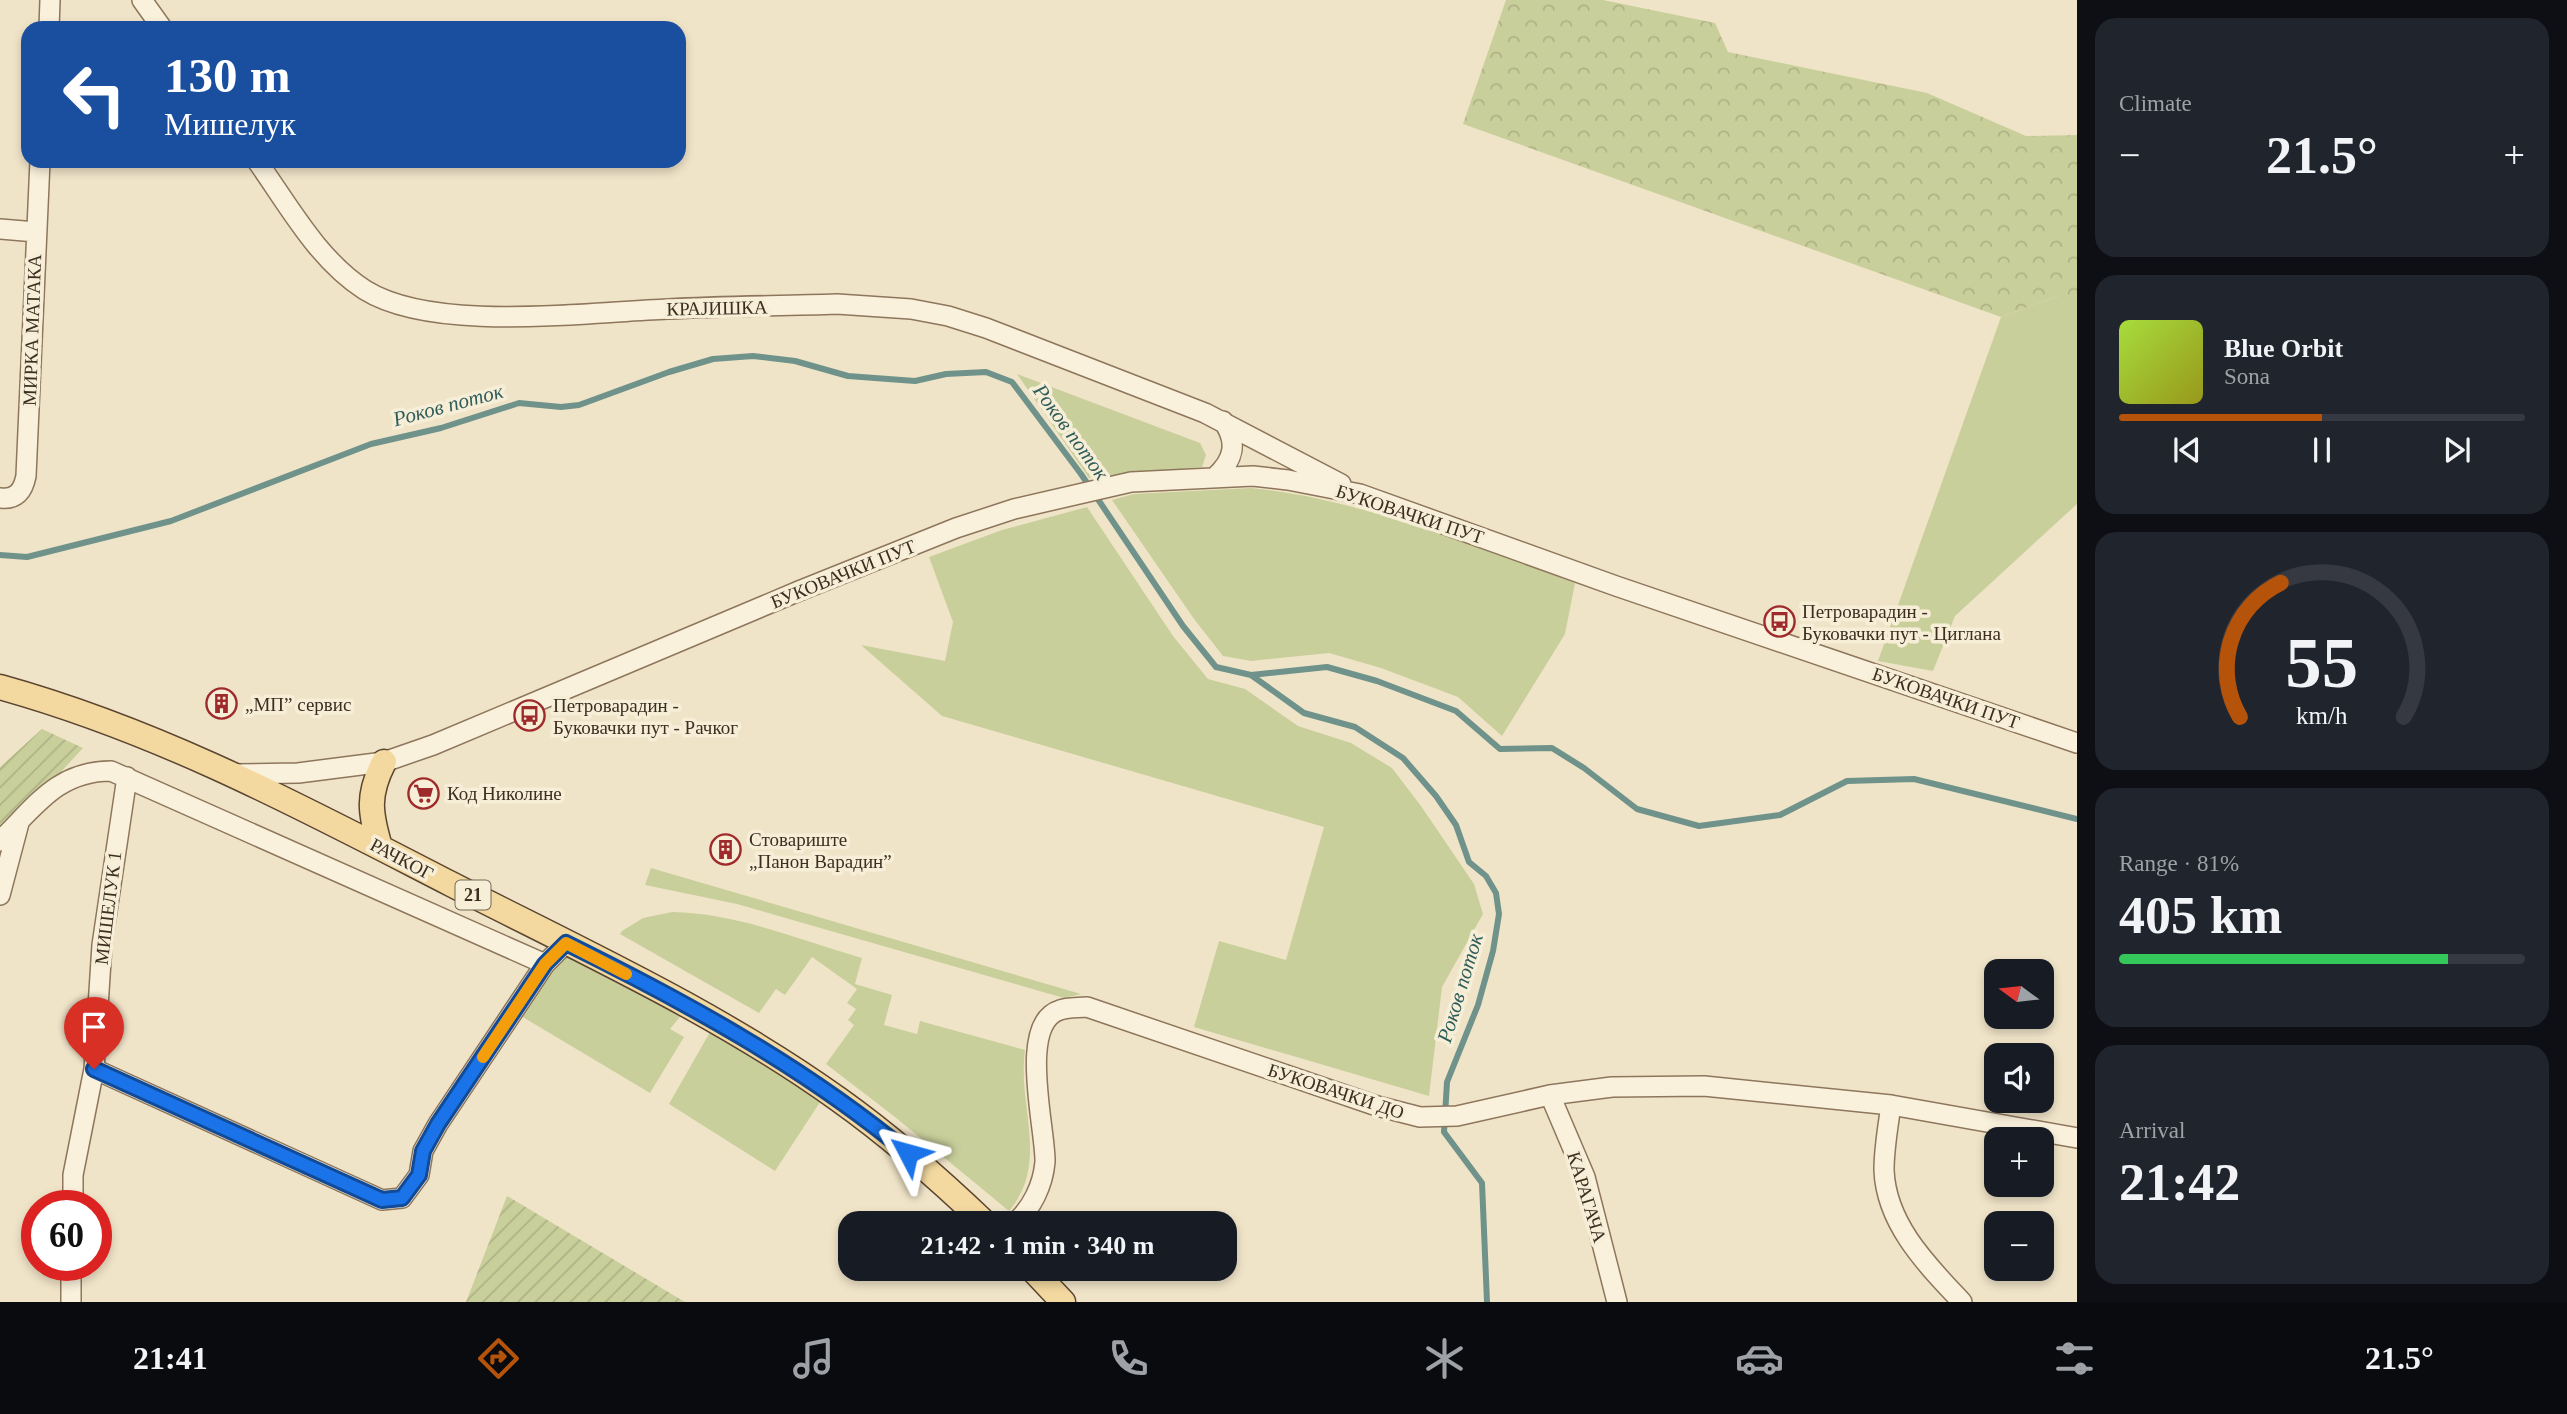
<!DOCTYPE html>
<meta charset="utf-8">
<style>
:root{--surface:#171b24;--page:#20242c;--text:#f1f3f6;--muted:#9ea1a6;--line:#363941;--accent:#b45309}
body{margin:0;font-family:"Times New Roman",serif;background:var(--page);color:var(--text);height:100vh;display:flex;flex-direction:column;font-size:26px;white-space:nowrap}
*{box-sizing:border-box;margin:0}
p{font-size:23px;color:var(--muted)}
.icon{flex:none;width:38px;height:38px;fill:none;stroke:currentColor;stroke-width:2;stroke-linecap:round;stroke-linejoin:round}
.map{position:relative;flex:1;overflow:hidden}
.side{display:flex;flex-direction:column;gap:18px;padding:18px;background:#0d0f14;width:490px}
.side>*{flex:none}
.top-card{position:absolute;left:21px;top:21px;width:665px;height:147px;border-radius:21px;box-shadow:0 4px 10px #0003;background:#1a4fa0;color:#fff;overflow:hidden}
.needle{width:46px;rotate:285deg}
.buttons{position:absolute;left:1984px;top:959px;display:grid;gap:14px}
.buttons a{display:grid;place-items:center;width:70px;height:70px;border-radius:14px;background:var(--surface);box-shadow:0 4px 10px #0003;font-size:35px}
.speed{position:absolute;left:21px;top:1190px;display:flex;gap:14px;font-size:35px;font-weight:700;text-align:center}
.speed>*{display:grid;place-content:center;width:91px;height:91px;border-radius:50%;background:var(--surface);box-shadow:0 4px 10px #0003;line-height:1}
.speed .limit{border:10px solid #d22;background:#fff;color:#111}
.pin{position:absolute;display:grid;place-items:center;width:60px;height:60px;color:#fff;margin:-72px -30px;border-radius:50% 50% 50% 0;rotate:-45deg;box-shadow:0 0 7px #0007}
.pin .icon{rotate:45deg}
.me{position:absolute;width:77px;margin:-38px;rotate:309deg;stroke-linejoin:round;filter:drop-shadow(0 0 5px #0008)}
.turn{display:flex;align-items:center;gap:24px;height:147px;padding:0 28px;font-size:32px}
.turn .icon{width:91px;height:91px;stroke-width:2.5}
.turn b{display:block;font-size:49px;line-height:60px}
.big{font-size:52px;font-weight:700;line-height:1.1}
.side .tile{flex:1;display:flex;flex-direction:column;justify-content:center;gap:10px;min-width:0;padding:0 24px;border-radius:21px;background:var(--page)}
.side .dial{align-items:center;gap:0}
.dial svg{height:182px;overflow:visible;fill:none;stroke:var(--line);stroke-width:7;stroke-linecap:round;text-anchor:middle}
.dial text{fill:var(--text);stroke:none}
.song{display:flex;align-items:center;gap:21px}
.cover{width:84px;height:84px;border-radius:10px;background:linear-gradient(135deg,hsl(80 70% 55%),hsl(60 70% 35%))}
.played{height:7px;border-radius:4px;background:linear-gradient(90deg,var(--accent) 50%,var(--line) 50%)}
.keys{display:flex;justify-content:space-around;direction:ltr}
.heat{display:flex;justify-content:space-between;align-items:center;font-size:38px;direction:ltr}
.charge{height:10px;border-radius:5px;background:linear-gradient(90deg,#34c759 81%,var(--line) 0)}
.trip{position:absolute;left:838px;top:1211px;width:399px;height:70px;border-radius:21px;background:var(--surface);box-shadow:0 4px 10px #0003;font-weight:700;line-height:70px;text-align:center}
.tabs{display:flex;height:112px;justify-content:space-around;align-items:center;background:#090b0e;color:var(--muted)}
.tabs .icon{width:49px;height:49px}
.tabs .on{color:var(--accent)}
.tabs b{font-size:32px;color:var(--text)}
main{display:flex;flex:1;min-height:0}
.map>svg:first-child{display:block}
</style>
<main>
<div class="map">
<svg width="2077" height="1302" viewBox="0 0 2077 1302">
<defs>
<pattern id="forest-crowns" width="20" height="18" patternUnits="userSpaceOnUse" patternTransform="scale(1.75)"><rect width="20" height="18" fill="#c9cf9b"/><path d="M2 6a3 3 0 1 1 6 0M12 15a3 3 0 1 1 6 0" fill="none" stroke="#aeb285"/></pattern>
<pattern id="garden-furrows" width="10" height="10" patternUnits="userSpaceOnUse" patternTransform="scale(1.75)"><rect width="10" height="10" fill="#c9cf9b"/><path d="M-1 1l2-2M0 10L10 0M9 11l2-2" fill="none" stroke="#aeb285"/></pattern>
</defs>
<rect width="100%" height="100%" fill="#f0e4c8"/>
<!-- grass -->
<path fill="#c9cf9b" d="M2058 296H2077V504L1955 616 1933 671 1878 661 2001 317Z
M1017 374 1200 443 1206 455 1202 467 1089 478Z
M1251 488C1364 499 1469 546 1575 583L1565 634 1502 736 1458 697 1381 668 1329 653 1251 661 1223 656 1194 619 1112 500 1134 494Z
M1087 507 1173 636 1208 679 1245 689 1298 726 1351 743 1392 768 1421 806 1474 884 1483 914 1442 987 1429 1096 1194 1027 1219 941 1286 960 1324 827 942 716 861 645 945 661 953 622 929 557 1002 530Z
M651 868 1081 994 1064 998 737 904 645 885Z
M672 912C737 913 800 940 862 958L855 984 892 995 884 1025 917 1034 920 1021 1025 1050C1017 1107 1050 1162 1009 1211L895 1117 826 1064 854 1025 848 1020 856 1009 847 1003 857 989 812 957 785 995 776 989 759 1013 620 934 622 931 643 918Z
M579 948 683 1013 670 1029 684 1037 650 1093 516 1013 553 964Z
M714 1025 824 1096 775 1171 669 1104Z"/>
<!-- forest -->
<path fill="url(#forest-crowns)" d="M1506 0H1603L1715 23 1728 52 1927 93 2026 136 2077 135V296H2058L2001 317 1463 124Z"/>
<!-- garden -->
<path fill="url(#garden-furrows)" d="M42 729 83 748 0 838V767Z
M507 1196 685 1302H466Z"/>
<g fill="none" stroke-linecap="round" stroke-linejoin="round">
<!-- stream -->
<path stroke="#6f938a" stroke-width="6" d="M0 555 27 557 171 521 371 444 441 428 519 403 561 407 579 405 669 372 713 359 753 356 795 361 848 376 915 381 946 374 986 372 1012 382 1081 474 1183 626 1216 667 1251 675 1304 713 1355 727 1403 758 1436 796 1456 825 1469 862 1486 876 1496 893 1499 914 1493 951 1478 1005 1447 1082 1444 1132 1482 1183 1487 1302
M1251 675 1327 667 1377 681 1456 711 1500 749 1552 748 1584 768 1637 809 1699 826 1780 815 1847 781 1914 779 2077 819"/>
<defs>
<path id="minor" d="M142 0 162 28
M49 28 50 0
M257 161C289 206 318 260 365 290 434 333 587 312 668 309 724 306 781 306 837 304L911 309 948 316 986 328 1205 413 1341 484
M0 229 36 232
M1215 477C1234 460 1238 442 1223 421
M0 498C16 500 23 491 26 476L40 161
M233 774 298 773 384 762 433 745 799 591 956 528 1014 509 1131 482 1253 476 1288 480 1360 494 1616 586 2077 743
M0 841C35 807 57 771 111 771L545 964
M0 895 19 823
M94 1069 382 1200 402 1198 419 1175 423 1151 438 1124 545 964 566 943
M1550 1095 1585 1177 1617 1302
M1891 1105C1888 1127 1884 1148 1884 1170 1886 1224 1927 1265 1962 1302
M73 1206V1175L94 1069 102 945 127 777
M1015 1223C1032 1208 1043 1185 1045 1162 1046 1130 1017 1023 1060 1010 1068 1007 1078 1008 1087 1007L1377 1106 1420 1117 1457 1116 1550 1095 1612 1087 1704 1086 1891 1105 2077 1138
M71 1302V1265"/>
<path id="major" d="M0 687C162 732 303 808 451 884 582 951 718 1013 838 1099 890 1136 939 1179 985 1223
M380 847C370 813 367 795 384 762
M1032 1269 1063 1302"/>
</defs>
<!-- minor casing -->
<use href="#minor" stroke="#8d765c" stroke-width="22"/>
<!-- major casing -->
<use href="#major" stroke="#5b4430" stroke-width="27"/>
<!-- minor -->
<use href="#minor" stroke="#faf1dc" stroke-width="19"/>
<!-- major -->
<use href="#major" stroke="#f3d9a0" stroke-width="24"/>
</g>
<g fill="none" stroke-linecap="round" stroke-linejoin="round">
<defs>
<path id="route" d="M94 1069 382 1200 402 1198 419 1175 423 1151 438 1124 545 964 566 943C686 1002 804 1067 908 1153"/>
</defs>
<!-- route casing -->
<use href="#route" stroke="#114b97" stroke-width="18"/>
<!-- route -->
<use href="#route" stroke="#1a73e8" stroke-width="12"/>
<!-- slow -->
<path stroke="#f59e0b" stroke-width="12" d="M483 1057 545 964 566 943 626 974"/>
</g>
<!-- icons -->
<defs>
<symbol id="bus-ring" viewBox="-11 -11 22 22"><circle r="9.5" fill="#f7eed8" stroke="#9e2a2b" stroke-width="1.5"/><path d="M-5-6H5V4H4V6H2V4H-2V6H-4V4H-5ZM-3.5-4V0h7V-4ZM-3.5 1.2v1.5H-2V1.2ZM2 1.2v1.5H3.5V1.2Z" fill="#9e2a2b"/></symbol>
<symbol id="building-ring" viewBox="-11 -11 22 22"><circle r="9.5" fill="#f7eed8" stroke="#9e2a2b" stroke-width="1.5"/><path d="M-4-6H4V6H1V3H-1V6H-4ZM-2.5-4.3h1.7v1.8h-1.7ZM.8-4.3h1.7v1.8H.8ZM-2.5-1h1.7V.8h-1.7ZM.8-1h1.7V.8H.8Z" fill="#9e2a2b"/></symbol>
<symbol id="supermarket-ring" viewBox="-11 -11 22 22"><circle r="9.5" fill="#f7eed8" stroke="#9e2a2b" stroke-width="1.5"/><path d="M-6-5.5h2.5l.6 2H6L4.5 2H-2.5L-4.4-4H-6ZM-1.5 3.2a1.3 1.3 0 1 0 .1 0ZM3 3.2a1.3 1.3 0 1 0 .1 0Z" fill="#9e2a2b"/></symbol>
</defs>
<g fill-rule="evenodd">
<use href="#bus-ring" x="1762" y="604" width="35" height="35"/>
<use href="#building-ring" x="204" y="686" width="35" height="35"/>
<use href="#bus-ring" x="512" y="698" width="35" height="35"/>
<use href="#supermarket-ring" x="406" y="776" width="35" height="35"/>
<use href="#building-ring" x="708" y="832" width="35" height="35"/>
</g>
<g text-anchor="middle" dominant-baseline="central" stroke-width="7" stroke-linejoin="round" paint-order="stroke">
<!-- shield labels -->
<rect fill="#f7eed8" stroke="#756857" stroke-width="2" x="455.5" y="880.5" width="35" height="29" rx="5"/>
<g font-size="18" font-weight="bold" fill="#3d2e20">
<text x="473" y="895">21</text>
</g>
<!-- street labels -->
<g font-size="19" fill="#3d2e20" stroke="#f7eed8">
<text transform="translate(717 308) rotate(-1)">КРАЈИШКА</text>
<text transform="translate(32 330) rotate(-88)">МИРКА МАТАКА</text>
<text transform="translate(1410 514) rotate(18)">БУКОВАЧКИ ПУТ</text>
<text transform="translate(843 574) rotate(-22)">БУКОВАЧКИ ПУТ</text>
<text transform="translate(1946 698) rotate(19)">БУКОВАЧКИ ПУТ</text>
<text transform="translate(402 859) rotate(28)">РАЧКОГ</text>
<text transform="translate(108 908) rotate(-83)">МИШЕЛУК 1</text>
<text transform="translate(1336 1091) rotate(18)">БУКОВАЧКИ ДО</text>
<text transform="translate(1587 1197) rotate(73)">КАРАГАЧА</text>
</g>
<!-- poi labels -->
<g font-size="19" fill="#3d2e20" stroke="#f7eed8" text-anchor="start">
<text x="1802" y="611">Петроварадин -<tspan x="1802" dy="22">Буковачки пут - Циглана</tspan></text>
<text x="245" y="704">„МП” сервис</text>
<text x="553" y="705">Петроварадин -<tspan x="553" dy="22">Буковачки пут - Рачког</tspan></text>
<text x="447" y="793">Код Николине</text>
<text x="749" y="839">Стовариште<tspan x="749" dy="22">„Панон Варадин”</tspan></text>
</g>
<!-- water labels -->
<g font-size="21" font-style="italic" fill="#2f5d5a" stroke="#f7eed8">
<text transform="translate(448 405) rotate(-15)">Роков поток</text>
<text transform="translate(1071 432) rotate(54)">Роков поток</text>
<text transform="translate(1460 988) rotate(-73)">Роков поток</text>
</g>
</g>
</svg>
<div class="buttons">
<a><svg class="needle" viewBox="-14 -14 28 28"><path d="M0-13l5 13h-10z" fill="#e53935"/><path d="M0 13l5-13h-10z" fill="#9ea1a6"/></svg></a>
<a><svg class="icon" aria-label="sound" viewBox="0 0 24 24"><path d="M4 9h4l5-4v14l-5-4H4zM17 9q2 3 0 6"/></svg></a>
<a>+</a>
<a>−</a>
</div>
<div class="speed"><div class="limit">60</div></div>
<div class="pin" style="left:94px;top:1069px;background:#d93025"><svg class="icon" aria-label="arrive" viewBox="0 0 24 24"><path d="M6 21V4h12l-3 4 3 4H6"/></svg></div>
<svg class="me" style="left:908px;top:1153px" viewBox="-20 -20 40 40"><path d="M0-17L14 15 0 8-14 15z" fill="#1a73e8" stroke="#fff" stroke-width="4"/></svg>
<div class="trip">21:42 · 1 min · 340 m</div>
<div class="top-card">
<div class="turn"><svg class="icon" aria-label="left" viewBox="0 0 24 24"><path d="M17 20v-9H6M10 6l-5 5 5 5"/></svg><div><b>130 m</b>Мишелук</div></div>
</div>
</div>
<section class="side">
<div class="tile"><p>Climate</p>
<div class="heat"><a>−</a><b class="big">21.5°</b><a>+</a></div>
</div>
<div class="tile">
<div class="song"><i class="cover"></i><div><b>Blue Orbit</b><p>Sona</p></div></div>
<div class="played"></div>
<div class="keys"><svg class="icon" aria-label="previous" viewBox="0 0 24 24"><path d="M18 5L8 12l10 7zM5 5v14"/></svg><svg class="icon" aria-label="pause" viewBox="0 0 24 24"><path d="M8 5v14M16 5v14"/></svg><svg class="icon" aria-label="next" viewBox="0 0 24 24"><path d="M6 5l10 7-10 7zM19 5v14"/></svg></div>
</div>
<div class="tile dial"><svg viewBox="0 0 100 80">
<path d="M14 69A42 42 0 1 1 86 69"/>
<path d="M14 69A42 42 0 0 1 32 10" stroke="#b45309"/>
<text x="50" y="56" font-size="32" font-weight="700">55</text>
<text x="50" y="72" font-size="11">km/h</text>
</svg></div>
<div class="tile"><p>Range · 81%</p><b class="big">405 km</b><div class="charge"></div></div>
<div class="tile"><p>Arrival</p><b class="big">21:42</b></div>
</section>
</main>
<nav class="tabs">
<b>21:41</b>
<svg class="icon on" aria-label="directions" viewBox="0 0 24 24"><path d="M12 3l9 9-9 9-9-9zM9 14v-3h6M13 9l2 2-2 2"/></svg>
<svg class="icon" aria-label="music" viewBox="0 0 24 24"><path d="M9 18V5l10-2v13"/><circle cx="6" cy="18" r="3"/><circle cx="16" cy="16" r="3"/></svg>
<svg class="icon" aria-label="phone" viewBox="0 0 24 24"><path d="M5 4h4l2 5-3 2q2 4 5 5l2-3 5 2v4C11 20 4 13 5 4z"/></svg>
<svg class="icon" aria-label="climate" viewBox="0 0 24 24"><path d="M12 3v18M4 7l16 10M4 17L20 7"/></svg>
<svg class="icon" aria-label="car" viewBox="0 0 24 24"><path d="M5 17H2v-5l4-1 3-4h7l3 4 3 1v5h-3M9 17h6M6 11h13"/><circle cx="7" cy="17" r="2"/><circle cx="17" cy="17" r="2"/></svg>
<svg class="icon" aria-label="filters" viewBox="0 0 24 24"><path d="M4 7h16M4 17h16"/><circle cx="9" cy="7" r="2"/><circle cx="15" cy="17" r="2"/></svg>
<b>21.5°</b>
</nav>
